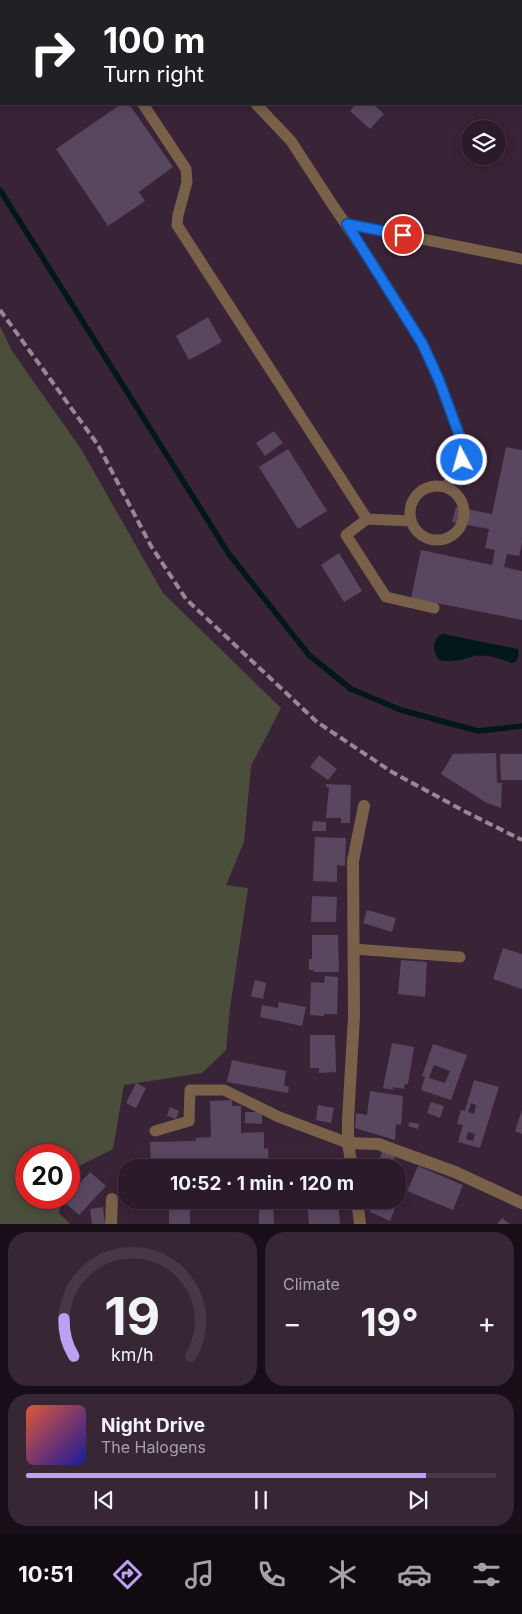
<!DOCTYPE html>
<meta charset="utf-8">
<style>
:root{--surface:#2b1a29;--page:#372735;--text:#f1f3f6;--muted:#a6a1a8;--line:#473846;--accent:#bca0f2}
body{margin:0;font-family:Inter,sans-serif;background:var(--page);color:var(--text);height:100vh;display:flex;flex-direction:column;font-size:19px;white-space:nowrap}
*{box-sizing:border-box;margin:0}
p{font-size:16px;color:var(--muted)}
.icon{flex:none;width:28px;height:28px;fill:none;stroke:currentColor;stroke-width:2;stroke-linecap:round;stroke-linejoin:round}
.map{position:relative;height:1224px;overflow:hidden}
.sheet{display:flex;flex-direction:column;gap:8px;padding:8px;background:#180e17;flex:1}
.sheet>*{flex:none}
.hud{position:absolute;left:0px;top:0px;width:522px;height:105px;box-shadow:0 2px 12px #0003,0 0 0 1px var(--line);background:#202124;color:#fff;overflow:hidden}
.controls{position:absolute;left:461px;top:120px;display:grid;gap:10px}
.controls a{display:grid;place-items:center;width:45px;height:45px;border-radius:50%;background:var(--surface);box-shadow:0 2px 12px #0003,0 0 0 1px var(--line);font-size:25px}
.speed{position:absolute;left:15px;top:1144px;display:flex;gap:10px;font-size:25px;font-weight:700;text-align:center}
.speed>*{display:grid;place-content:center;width:65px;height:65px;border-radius:50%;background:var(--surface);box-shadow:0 2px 12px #0003,0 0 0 1px var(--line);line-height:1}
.speed .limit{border:8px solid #d22;background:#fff;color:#111}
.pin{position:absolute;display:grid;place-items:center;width:42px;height:42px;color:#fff;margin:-21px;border:2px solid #fff;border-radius:50%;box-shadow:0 1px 5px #0007}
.me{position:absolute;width:55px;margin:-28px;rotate:354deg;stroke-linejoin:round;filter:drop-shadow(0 0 4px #0008)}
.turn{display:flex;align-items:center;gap:18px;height:105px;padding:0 20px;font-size:22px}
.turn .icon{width:65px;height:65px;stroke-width:2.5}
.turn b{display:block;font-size:35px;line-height:42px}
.big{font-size:38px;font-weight:700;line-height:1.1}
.sheet .widget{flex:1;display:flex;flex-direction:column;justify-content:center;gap:8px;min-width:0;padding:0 18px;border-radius:20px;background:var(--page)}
.sheet .dial{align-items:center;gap:0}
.dial svg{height:130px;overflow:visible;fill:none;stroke:var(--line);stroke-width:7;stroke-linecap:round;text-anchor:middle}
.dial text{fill:var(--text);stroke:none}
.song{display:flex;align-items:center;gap:15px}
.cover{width:60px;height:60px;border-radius:8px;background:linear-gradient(135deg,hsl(10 70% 55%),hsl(240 70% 35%))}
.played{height:5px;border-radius:2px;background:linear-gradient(90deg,var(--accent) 85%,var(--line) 85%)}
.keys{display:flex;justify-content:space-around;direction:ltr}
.heat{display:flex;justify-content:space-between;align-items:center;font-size:28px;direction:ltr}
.sheet .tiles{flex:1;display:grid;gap:8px;grid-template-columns:1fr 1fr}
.widget:last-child{grid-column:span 2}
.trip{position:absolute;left:118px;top:1159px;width:288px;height:50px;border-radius:20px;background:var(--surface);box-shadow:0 2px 12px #0003,0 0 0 1px var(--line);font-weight:700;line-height:50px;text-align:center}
.dock{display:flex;height:80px;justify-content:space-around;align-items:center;background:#110a10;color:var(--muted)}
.dock .icon{width:35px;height:35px}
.dock .active{color:var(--accent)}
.dock b{font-size:22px;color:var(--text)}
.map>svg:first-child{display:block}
</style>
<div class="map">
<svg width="522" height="1224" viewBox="0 0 522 1224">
<rect width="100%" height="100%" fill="#392337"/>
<!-- green -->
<path fill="#4b4e3b" d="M0 326 12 351 81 449 163 593 281 708 251 766 244 842 226 885 248 888 230 1008 226 1050 202 1073 124 1085 113 1149 69 1171V1155H26V1198H60L59 1213 70 1224H0Z"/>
<!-- water -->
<path fill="#001819" d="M443 634 518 649C520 655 518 662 512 663 500 659 488 654 475 656 463 659 452 663 439 660 433 651 432 643 439 635Z"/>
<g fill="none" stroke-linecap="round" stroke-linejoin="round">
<!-- stream -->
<path stroke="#001819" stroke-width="5.5" d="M0 190 229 554 309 655 351 689 401 710 478 731 522 726"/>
</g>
<!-- building -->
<path fill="#594760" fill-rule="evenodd" d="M121 104H129L173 167 139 192 145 201 108 226 56 149Z
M356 104H373L384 114 370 129 350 111Z
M208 317 222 342 189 360 176 336Z
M274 431 283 443 265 456 256 443Z
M506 447 522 450V543L519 556 507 554 504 567 522 571V620L411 598 421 550 492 565 495 550 485 548 489 529 452 522 456 507 492 514Z
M288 449 327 511 298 529 259 467Z
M339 553 362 591 344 602 321 565Z
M496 753 497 783H502L501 808 485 802 441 774 453 754Z
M500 754H522V780H501Z
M319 755 337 769 328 780 310 767Z
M326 784 351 785 350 823H341V818H326L329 787H326Z
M313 821 326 822V831H312Z
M315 837 346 838 345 866 337 865V882L313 881Z
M312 896 337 897 336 922H311Z
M367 910 396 918 392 932 363 923Z
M312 935H338L339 972H314V970H309V959H312Z
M503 948 522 954V989L493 979Z
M401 960 427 962 425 997 398 994Z
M325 976 338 977 337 1014H324V1016L310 1015 311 982 324 983Z
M255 980 266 983 263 999 251 996Z
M279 1002 306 1007 302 1026 260 1017 262 1005 278 1008Z
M310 1035H335L336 1072 319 1073V1068H310Z
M392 1043 414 1047 408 1084H405L404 1089 393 1087V1090L383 1088Z
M433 1044 467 1055 451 1100 421 1090 425 1077 422 1076ZM434 1065 450 1071 445 1083 429 1078Z
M232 1060 286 1071 284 1085 289 1087 288 1093 227 1082Z
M474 1080 499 1087 480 1148 458 1142 463 1125 457 1124 461 1110 465 1111ZM471 1103 476 1105 474 1114 468 1112ZM468 1132 475 1134 473 1141 466 1139Z
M136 1083 146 1088 136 1108 126 1103Z
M370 1091 403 1096 401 1125 396 1124 395 1140 355 1128 356 1113 367 1115Z
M232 1100V1106H241V1133L264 1132V1149L268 1148 269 1166 151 1168 150 1142 196 1141V1138L211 1137 210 1101Z
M431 1102 444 1106 440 1118 427 1113Z
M318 1105 334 1108 331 1123 316 1120Z
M170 1107 179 1111 176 1119 167 1116Z
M522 1110V1134L515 1131Z
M245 1112H262V1124L245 1123Z
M410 1122 419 1124 418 1129 408 1126Z
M382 1151 396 1155 392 1166 379 1162Z
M418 1166 463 1185 453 1210 407 1191Z
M90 1172 106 1186 79 1215 63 1201 66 1198H69V1195Z
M169 1200H190V1224H169Z
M259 1200H273L274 1224H259Z
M307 1200H338L340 1224H309Z
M375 1200 395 1208 390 1221 370 1212Z
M103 1207 105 1224H92L90 1209Z
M502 1218 510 1224H497Z"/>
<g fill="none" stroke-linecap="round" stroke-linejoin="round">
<!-- lane -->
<path stroke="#786049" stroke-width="11" d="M117 0 119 1
M521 58 522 57
M143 104 186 169 187 182 178 215 177 225 367 519 411 521
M256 104 291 141 330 201 376 269 422 343 439 380 460 437 462 460 446 487
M347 224 522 259
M410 513a27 27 0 1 1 54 0a27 27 0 1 1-54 0Z
M367 519 346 535 386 597 434 608
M354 949 460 957
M155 1131 189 1121 190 1090H224L279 1117 348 1143"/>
<!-- street -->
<path stroke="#786049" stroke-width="12" d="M67 1 68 0
M0 99 1 97
M348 1143 378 1144 455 1172 522 1203
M352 1168 348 1143V1120L354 1016 353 861 364 806
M357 1200 360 1224
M111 1224 112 1199"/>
<!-- highway -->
<path stroke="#e1a56b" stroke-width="15" d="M413 0 415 1
M521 75H522"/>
<!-- rail -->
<path stroke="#998797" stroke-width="4" stroke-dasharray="8 4" stroke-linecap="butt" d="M0 310 98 445 151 546 186 599 317 722 392 772 464 811 522 840"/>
</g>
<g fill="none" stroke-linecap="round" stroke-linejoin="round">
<defs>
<path id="route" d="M403 235 347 224 422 343 439 380 460 437 462 460"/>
</defs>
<!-- route casing -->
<use href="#route" stroke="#114b97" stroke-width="12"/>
<!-- route -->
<use href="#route" stroke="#1a73e8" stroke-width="9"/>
</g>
</svg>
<div class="controls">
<a><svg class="icon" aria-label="layers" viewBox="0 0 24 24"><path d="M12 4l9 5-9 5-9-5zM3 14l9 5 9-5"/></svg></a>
</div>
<div class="speed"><div class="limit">20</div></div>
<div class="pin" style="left:403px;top:235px;background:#d93025"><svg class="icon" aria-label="arrive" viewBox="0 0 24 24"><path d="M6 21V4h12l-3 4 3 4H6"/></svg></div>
<svg class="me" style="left:462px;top:460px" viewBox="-20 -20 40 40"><circle r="17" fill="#1a73e8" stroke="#fff" stroke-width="3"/><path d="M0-11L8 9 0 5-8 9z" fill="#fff"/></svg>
<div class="trip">10:52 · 1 min · 120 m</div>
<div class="hud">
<div class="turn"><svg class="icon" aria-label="right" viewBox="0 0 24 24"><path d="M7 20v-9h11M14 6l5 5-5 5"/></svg><div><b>100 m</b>Turn right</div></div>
</div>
</div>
<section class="sheet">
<div class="tiles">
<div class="widget dial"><svg viewBox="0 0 100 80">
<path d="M14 69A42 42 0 1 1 86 69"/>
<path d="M14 69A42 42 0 0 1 8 46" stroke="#bca0f2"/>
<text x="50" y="56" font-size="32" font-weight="700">19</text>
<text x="50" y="72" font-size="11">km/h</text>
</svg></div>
<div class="widget"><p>Climate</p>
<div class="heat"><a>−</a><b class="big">19°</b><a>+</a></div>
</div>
<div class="widget">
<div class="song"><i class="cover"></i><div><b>Night Drive</b><p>The Halogens</p></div></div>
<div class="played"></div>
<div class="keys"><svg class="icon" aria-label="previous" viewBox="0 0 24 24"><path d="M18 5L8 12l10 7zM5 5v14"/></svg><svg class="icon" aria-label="pause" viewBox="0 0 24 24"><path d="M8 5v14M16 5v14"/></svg><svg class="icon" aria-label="next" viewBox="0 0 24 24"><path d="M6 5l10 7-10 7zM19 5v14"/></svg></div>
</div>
</div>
</section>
<nav class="dock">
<b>10:51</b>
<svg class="icon active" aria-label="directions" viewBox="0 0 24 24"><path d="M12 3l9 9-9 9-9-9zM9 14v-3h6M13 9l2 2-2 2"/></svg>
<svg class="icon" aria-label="music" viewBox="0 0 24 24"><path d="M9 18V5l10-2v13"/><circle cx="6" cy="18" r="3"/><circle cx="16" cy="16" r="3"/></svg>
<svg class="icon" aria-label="phone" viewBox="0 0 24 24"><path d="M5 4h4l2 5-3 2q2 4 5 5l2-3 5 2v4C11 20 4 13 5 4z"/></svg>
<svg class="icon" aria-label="climate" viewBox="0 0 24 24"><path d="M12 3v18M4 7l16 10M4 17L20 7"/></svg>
<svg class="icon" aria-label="car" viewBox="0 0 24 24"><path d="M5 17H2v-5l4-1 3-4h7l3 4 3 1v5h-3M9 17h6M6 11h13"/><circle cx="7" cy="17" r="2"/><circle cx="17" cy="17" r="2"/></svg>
<svg class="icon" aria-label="filters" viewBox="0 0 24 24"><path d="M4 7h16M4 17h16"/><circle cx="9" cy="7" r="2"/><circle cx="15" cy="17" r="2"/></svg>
</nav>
